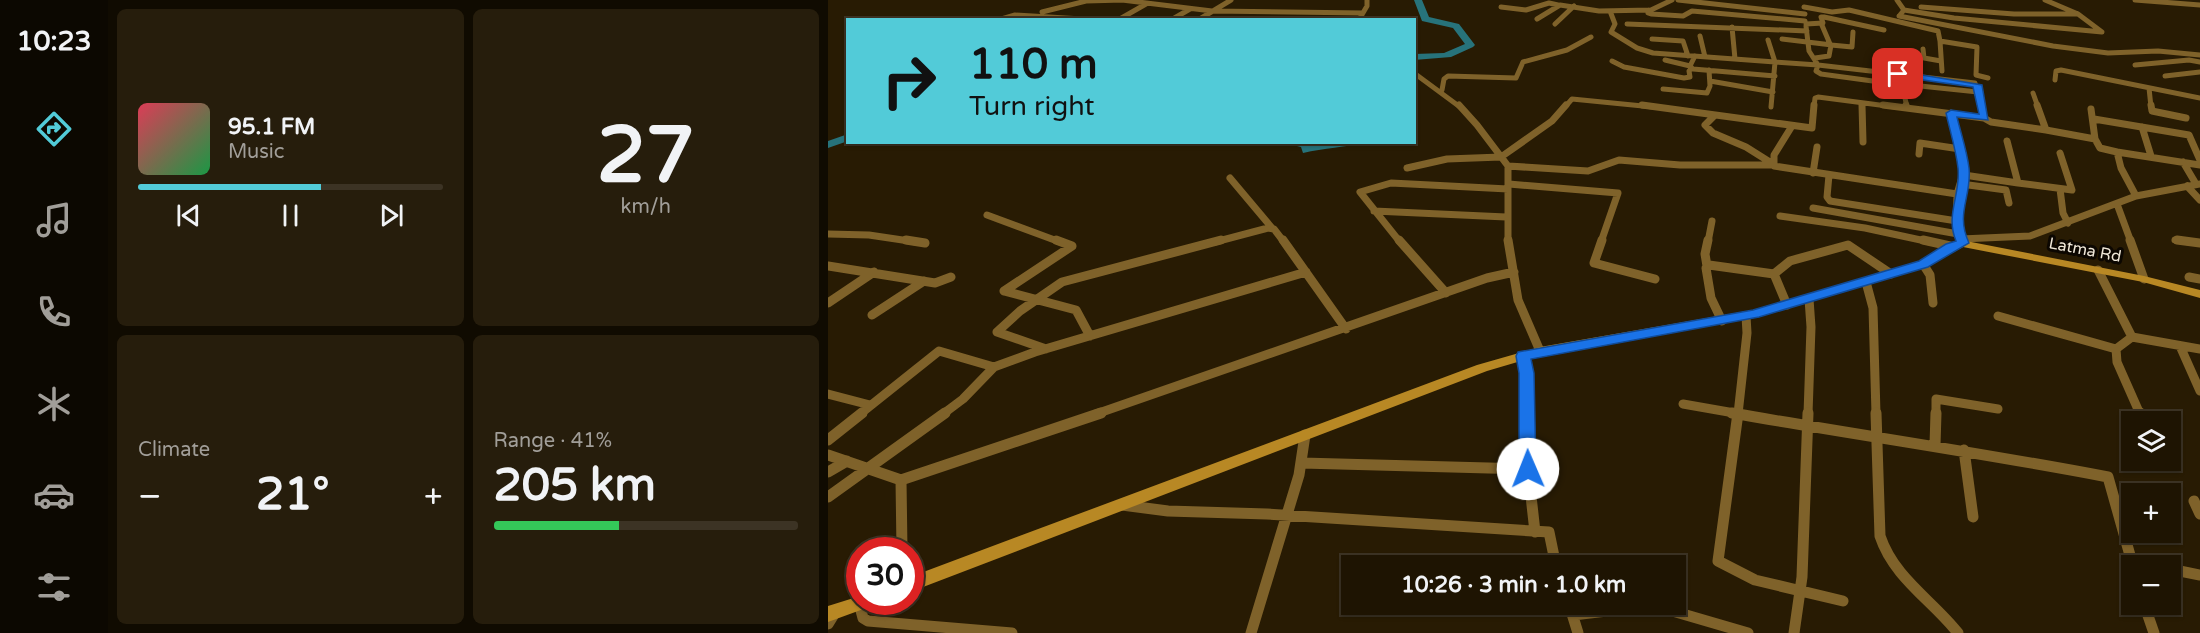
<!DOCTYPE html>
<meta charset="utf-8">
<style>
:root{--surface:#1e1402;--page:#261d0c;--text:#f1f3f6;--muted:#a19e99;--line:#3c3324;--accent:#52cbd8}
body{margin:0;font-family:"Varela Round",sans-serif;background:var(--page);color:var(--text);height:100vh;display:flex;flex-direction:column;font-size:22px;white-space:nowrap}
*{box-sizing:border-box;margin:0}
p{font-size:20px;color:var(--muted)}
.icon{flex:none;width:33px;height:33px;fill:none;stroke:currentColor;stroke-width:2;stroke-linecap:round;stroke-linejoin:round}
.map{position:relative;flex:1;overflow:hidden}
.sheet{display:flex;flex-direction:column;gap:9px;padding:9px;background:#100b01;width:720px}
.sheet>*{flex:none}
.hud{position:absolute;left:18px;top:18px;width:570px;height:126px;border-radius:0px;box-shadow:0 2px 4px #0004,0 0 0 2px var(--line);background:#52cbd8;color:#111;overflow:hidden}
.buttons{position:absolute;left:1293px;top:411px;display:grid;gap:12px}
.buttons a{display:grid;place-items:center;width:60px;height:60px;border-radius:0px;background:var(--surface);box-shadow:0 2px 4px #0004,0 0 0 2px var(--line);font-size:30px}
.speed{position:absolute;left:18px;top:537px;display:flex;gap:12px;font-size:30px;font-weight:700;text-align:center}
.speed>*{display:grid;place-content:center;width:78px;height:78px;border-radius:50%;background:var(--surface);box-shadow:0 2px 4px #0004,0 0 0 2px var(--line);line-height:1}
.speed .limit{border:9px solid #d22;background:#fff;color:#111}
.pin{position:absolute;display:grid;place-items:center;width:51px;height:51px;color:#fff;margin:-26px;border-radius:12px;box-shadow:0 3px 9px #0006}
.me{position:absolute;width:66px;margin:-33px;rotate:359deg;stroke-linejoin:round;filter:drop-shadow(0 0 4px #0008)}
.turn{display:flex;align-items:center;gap:21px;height:126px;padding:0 24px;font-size:27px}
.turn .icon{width:78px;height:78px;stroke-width:2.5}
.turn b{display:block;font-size:42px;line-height:51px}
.big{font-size:45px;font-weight:800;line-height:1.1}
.sheet .card{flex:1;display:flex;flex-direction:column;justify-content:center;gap:9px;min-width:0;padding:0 21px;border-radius:9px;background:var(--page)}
.sheet .dial{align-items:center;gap:0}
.dial b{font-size:78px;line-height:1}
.song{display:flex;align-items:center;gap:18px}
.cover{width:72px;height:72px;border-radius:9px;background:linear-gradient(135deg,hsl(350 70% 55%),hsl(140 70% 35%))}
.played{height:6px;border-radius:3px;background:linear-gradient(90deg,var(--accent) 60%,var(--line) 60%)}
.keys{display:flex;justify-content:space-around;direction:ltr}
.heat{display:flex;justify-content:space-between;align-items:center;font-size:33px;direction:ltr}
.charge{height:9px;border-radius:4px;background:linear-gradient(90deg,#34c759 41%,var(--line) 0)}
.sheet .tiles{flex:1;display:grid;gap:9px;grid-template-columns:repeat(2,1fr)}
.trip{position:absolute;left:513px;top:555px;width:345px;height:60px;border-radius:0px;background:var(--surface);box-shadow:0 2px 4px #0004,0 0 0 2px var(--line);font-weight:800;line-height:60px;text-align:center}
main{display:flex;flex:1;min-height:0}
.dock{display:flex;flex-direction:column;width:108px;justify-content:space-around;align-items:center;background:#0c0801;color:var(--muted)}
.dock .icon{width:42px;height:42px}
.dock .on{color:var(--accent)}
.dock b{font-size:27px;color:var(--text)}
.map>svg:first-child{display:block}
</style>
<main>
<nav class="dock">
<b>10:23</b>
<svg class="icon on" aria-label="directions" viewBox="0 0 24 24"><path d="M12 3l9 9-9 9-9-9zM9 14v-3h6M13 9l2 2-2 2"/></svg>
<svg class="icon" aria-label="music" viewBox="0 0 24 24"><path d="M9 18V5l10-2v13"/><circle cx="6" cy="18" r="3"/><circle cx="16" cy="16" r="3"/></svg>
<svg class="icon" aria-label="phone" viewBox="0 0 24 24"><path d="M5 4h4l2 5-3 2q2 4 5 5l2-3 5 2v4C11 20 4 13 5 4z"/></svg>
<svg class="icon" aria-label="climate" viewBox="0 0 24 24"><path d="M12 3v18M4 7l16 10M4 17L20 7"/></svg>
<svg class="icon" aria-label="car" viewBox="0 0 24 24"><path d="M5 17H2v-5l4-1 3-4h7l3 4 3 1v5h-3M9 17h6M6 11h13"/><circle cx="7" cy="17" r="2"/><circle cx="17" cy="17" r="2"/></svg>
<svg class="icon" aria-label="filters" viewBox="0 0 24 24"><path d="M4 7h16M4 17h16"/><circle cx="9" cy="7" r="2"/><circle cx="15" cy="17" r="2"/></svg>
</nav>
<section class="sheet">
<div class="tiles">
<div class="card">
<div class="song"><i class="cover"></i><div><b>95.1 FM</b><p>Music</p></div></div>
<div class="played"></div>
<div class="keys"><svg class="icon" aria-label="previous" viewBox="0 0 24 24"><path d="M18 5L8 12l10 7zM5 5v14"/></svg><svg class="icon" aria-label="pause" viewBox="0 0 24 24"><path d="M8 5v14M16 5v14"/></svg><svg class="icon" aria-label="next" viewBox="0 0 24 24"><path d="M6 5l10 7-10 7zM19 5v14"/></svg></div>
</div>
<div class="card dial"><b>27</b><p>km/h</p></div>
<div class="card"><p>Climate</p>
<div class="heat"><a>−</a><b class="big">21°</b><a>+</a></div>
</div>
<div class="card"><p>Range · 41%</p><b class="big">205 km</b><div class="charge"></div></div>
</div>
</section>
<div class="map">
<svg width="1372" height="633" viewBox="0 0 1372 633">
<rect width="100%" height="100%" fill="#281b03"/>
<!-- water -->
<path fill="#27737b" d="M457 143H539C517 147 496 148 475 153L473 147Z"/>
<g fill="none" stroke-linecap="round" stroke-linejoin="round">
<!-- river -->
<path fill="#27737b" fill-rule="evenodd" d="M586 0H594L601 17 631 24 647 45 645 47 623 57 586 60V54L616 53 637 44 625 28 594 21Z
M20 134V141L0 148V141Z"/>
<!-- street-far3 -->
<path stroke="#7f622a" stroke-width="5" d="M294 0 384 11 535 13
M850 0 977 14
M1069 0 1076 10 1072 15
M1307 0 1372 5
M673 7 698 10 721 3 730 5
M976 7 1004 12 1021 10 1110 31 1112 41 1149 47 1148 75 1160 78
M1093 7 1186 14H1250L1217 0
M821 10 820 13 823 14 855 16 864 11 977 21
M1076 10 1126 18 1274 32 1250 14
M782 11 787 24 783 32 809 48 825 53 947 62 940 40
M214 12 258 1 295 0
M1071 16 1225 46 1280 53 1330 51 1372 55
M532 18 539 6V0
M709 19 732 5 771 11 823 10 844 0
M170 20 187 15 271 20
M290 20 318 4
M343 20 362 9
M370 20 403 0
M993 23 1002 44
M727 24 746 6
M799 24 979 31
M978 24 995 23 993 17H996L1056 30
M978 26 981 51 990 65
M904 27 907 59
M872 36 877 57
M824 39 855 41 860 56
M954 39 1004 45
M1112 41 1114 71
M1095 49 1096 58 1113 61
M867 56 862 66 865 69 947 76
M987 58 1001 56 1003 45 1024 47 1025 32
M837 60 862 66
M784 61 796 67 856 78 862 77 861 71 864 68
M1307 65 1361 60 1372 62
M586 73 632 107
M1337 76 1372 72
M1227 80 1228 71 1233 70 1372 98
M882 81 945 92
M1073 84 1150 92
M1321 88 1323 107
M835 89 879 93 882 86 881 70
M614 90 616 79 620 76 688 78 695 62 739 50 763 37
M1205 93 1210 107
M1034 103V107
M737 107 744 99 825 107
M943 107 947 62 990 65
M986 107 987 98 990 97 1067 107
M1079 107 1074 85 993 74 988 71 990 65 1147 83 1153 107"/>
<!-- street-far2 -->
<path stroke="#7f622a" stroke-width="7" d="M631 105 649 125 680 166V242
M814 105 984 128 986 105
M1034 105 1035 142
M1055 105 1156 118 1163 122 1218 130 1209 105
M1078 105 1079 108
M1153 105 1156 118
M1323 105 1324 111 1358 118
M1123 113 1136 170 1129 194 1128 224
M886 116 877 125 885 133 918 147 945 164
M1266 119 1361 135 1372 160
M964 126 946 155V166L1129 194
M1314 127 1323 156
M1218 130 1267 139 1263 109
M1289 152 1372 165
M1091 154 1092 143 1132 149
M1355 162 1368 184
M680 166 760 171 791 160 852 165H946
M579 168 619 159 673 157 724 121 738 105
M985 173 989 147
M1001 175 999 197 1002 201 1129 221
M1136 175 1190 183 1179 141
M402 178 444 228
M1190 183 1244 190 1232 153
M681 184 790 193 773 242
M1133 184 1178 190 1181 203
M1359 186 1372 200
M1232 189 1235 213 1240 223
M1308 196 1372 184
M1289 204 1303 242
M985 208 1130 234
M546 211 678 217
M159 215 232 242
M952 216 1037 228 1102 242
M0 234 41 235 88 242
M1133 239 1202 236 1308 196 1293 168 1289 152 1272 148 1267 139
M1347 240 1362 242
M387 242 440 228 446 229 456 242
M572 242 532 192 563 183 680 189
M880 242 884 221"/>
<!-- street-far1 -->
<path stroke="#7f622a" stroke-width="9" d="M78 240 97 243
M455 240 518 329
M571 240 618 293
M680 240 690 300 712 351
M774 240 766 263 827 279
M1095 240 1122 246
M1302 240 1316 279
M1349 240 1372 243
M1095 264 1102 275 1105 303
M0 266 107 283 123 277
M879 266 877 254 880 240
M1270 270 1304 337
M946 274 962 261 1020 245 1063 274
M1361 277 1372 279
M1038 282 1045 308 1048 414
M176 291 244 246 228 240
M176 291 248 310 262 336
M0 303 46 272
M44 315 96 281
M1170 316 1288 349
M894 321 883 298 878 268 881 265 946 274 959 305
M1352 346 1372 391
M218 349 169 332 192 311 234 282 393 240
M695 356 699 373V414
M0 394 42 405
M855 404 912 414
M32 414 111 351 166 367
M115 414 135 399 166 367 207 352 478 272
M268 414 659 278 686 272
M910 414 919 333 918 316
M980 414 983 327 981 299
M1108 414V399L1170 409
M1312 414 1289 362 1288 349 1304 337 1372 349"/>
<!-- street -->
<path stroke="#7f622a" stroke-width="11" d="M699 413 700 469 707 532
M904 413C1029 435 1155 453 1280 477L1305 566
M910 413 890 561 927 580 1015 601
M1048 413 1052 536C1066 578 1104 600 1130 633
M1312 413 1316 422
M0 440 34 413
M1107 445 1108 413
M1136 450 1145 517
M0 455 73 480 74 550
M474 463 700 469
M0 472 19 461
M73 480 273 413
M0 497 117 413
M1366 501 1372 514
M294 505 340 511 439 514 721 532 728 566
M1304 561 1322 566
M1342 569 1372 575
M31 603 35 618 40 621 184 633
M741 604 750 633
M1316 604 1326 633
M745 615 796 609 841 610 920 633
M0 624 8 611
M423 633 471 475 477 435
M966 633 974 577 980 413"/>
<!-- secondary -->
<path fill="#b88824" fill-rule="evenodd" d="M1133 240 1316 276 1372 290V298L1315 282 1135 247 1100 266 926 318 713 355 659 371 82 592V577L649 365 712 347 925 310 1092 262Z
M32 596V602H43L41 607 0 622V606Z"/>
</g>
<!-- route -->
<path fill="#1a73e8" stroke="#114b97" stroke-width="1.5" d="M1070 71 1154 85 1160 120 1129 117C1133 134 1139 151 1141 168 1144 197 1127 213 1141 243L1100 267 931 317 703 359 706 373 708 469 706 474H694L691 469V373L688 356 690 352 925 310 1091 261 1118 244 1128 241C1117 215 1133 194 1130 168 1128 150 1122 131 1118 113L1123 110 1151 114 1145 87 1066 76V72Z"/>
<g text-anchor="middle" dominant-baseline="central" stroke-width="6" stroke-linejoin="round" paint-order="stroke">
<!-- street labels -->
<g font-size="16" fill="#f0e8d9" stroke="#0c0701">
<text transform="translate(1257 250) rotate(11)">Latma Rd</text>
</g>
</g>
</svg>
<div class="buttons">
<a><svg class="icon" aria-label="layers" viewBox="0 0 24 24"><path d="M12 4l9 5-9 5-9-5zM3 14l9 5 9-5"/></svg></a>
<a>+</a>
<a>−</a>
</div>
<div class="speed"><div class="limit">30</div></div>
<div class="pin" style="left:1070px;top:74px;background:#d93025"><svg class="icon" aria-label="arrive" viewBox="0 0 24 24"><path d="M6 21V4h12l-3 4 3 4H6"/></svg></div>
<svg class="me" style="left:700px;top:469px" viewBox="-20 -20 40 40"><circle r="19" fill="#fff"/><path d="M0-13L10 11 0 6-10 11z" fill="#1a73e8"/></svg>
<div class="trip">10:26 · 3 min · 1.0 km</div>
<div class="hud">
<div class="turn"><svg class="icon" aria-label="right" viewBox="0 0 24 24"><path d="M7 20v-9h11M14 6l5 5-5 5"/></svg><div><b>110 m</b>Turn right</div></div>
</div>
</div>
</main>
